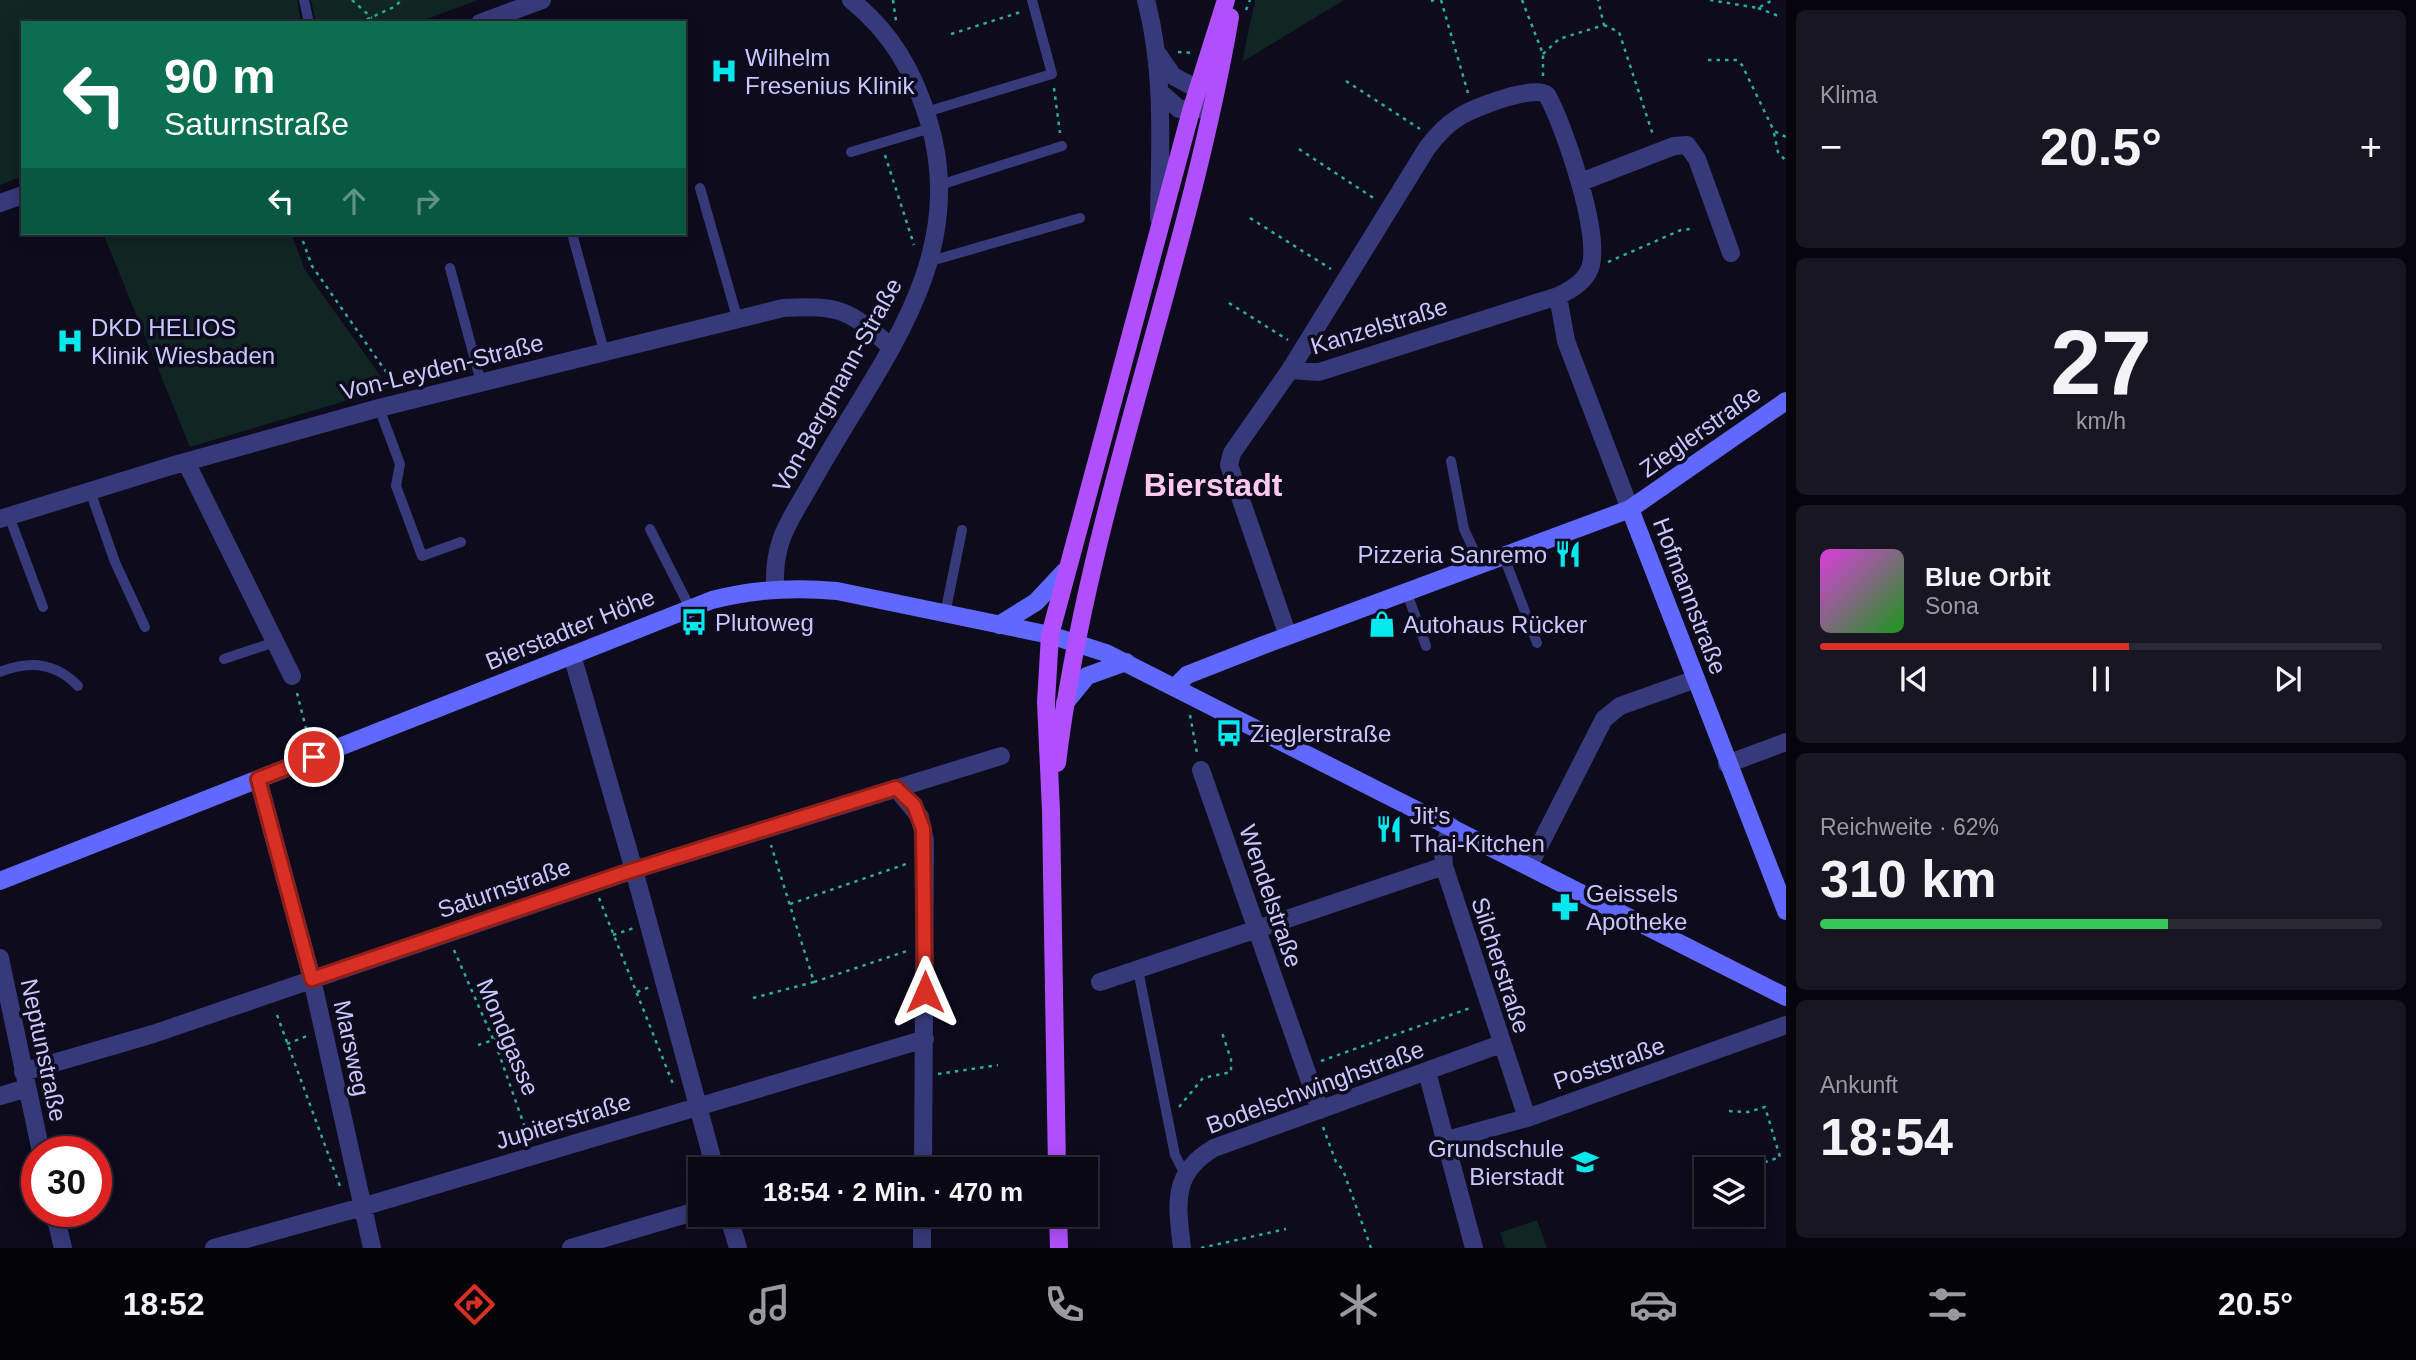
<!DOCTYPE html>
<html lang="de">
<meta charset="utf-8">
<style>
:root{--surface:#0a0815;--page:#181622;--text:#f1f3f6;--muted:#999aa0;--line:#2a2934;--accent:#d93025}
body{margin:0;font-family:Helvetica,sans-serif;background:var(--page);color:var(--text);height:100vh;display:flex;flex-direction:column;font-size:26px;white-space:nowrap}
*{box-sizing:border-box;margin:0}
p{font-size:23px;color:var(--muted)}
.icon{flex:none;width:38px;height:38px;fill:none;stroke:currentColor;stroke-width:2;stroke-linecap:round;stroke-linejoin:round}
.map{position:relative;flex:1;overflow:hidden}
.drawer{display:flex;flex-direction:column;gap:10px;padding:10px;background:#06040c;width:630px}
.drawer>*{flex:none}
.top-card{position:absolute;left:21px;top:21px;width:665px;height:214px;border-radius:0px;box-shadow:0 4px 18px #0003,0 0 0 2px var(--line);background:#0b6e4f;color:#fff;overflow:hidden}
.tools{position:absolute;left:1694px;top:1157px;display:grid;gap:14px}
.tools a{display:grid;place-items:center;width:70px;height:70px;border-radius:0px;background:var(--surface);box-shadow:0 4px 18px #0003,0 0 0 2px var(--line);font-size:35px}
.speed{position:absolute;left:21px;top:1136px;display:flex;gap:14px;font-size:35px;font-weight:700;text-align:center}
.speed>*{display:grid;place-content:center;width:91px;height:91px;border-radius:50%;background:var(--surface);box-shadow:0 4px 18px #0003,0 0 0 2px var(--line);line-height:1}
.speed .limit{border:10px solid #d22;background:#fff;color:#111}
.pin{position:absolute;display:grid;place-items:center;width:60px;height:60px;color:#fff;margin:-30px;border:4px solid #fff;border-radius:50%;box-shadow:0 2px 7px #0007}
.me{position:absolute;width:77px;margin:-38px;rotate:0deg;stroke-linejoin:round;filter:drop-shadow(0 0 5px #0008)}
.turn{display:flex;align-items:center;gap:24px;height:147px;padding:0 28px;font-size:32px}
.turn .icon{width:91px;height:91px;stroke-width:2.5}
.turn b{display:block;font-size:49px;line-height:60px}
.lanes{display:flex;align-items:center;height:66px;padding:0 28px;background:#0003;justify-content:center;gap:35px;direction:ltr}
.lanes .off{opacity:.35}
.big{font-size:52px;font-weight:600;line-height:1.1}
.drawer .card{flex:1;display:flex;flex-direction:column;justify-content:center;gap:10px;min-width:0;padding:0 24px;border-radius:10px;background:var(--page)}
.drawer .dial{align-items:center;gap:0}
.dial b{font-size:91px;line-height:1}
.song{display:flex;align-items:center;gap:21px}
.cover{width:84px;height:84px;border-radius:10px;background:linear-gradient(135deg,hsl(300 70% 55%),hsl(120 70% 35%))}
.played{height:7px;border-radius:4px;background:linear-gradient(90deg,var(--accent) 55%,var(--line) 55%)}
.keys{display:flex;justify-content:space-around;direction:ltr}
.heat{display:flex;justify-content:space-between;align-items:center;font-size:38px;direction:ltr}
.charge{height:10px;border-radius:5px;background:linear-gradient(90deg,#34c759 62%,var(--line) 0)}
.trip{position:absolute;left:688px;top:1157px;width:410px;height:70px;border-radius:0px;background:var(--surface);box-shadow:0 4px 18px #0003,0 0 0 2px var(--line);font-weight:600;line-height:70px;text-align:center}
.dock{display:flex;height:112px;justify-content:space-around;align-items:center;background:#040308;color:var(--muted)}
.dock .icon{width:49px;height:49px}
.dock .active{color:var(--accent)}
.dock b{font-size:32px;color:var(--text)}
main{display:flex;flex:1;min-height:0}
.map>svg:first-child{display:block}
</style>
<main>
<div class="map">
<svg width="1786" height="1248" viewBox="0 0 1786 1248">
<rect width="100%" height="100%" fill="#0d0b1c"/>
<!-- green -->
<path fill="#0f2623" d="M0 0H297L301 23H23V176L0 185Z
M311 0H478L416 23H316Z
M1255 0H1344L1242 62Z
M103 233H291L305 270 389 388 190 447Z
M1537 1220 1547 1248H1505L1500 1233Z"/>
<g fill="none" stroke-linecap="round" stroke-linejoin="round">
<!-- path -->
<path stroke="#2eab9a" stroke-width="2.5" stroke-dasharray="3.5 5" stroke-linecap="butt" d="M352 0 372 18
M893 0 896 21
M1441 0 1468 93
M1522 0 1543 54V77
M1710 0 1758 8 1773 0
M1431 1 1434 0
M1758 8 1781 17
M1246 10 1250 0
M359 23 394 7 402 0
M1604 25 1619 32 1653 135
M951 34 1024 11
M1178 52 1192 53
M1543 54 1559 39 1604 25 1598 0
M1708 60H1737L1742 65 1774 131 1786 137
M1346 81 1420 129
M1054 88 1060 133
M1774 133 1778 152 1786 161
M1299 149 1375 199
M885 155 914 245
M1250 218 1331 269
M300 233 312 266 396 386
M1608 262 1681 230 1690 229
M1229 303 1288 340
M297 693 309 740
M1190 715 1197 753
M599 898 673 1084
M790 904 909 863
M613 935 634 928
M454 950 497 1048 529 1139
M814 982 907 951
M637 992 650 987
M753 998 814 982 771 845
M277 1015 341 1189
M287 1044 307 1036
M478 1045 518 1032
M1321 1061 1473 1007
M938 1074 998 1065
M1179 1107 1203 1078 1231 1072V1059L1221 1030
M1729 1111 1748 1112 1765 1107 1780 1157 1745 1169
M1323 1127 1336 1162 1343 1170 1371 1248
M1201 1248 1286 1229"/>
<!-- lane -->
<path stroke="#373a7a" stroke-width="10" d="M304 0 309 23
M926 112 1052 74 1032 0
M851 152 931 128
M940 185 1062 146
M700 188 737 317
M573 237 604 351
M931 261 1080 218
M450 268 481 382
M379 408 400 464 396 486 422 556 461 542
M1451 461 1464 529 1481 566
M90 491 115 562 145 627
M9 516 43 607
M650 529 690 608
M1504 557 1537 643
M1407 593 1426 646
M945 614 962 530
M224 659 275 642
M0 672C29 660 56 663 78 686
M1138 970 1175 1155 1185 1174"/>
<!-- street -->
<path stroke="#373a7a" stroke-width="18" d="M1146 0C1165 72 1160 145 1159 219
M480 23 542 0
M1158 54 1173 76 1203 92 1211 109H1179L1160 92
M1581 182 1674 146 1687 145 1697 159 1731 253
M0 203 23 195
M1558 296 1566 341 1630 509
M186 462 292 676
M0 519 171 466 379 408 783 308C840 305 848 309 891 347
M775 589C773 540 789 522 812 482 875 367 971 262 929 122 914 72 892 33 851 0
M1288 636 1229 465 1232 453 1290 370 1319 372 1558 296C1571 290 1585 282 1590 268 1602 236 1564 125 1547 95 1534 84 1473 108 1459 117 1446 125 1436 136 1427 148L1290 370
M572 655 634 870 715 1169
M1727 764 1786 742
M1201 770 1320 1110
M258 779 312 979 372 1248
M896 788 920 817 925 841 923 1169
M1451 826 1443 851 1444 866 1527 1118
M1529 866 1604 719 1620 706 1696 679
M0 958 41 1152
M1100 982 1444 866
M23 1072 153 1034 634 870 1001 756
M1427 1072 1474 1248
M0 1096 27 1088
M1447 1140 1527 1118 1786 1025
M54 1211 63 1248
M728 1214 738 1248
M214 1248 362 1207 925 1039
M571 1248 700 1210
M922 1248V1214
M1182 1248C1177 1204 1171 1173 1214 1148L1501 1044"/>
<!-- secondary -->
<path stroke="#6068fd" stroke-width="18" d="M1630 509 1786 911
M999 625 1036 602 1065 571
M1176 686 1187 675 1261 646 1630 509 1786 401
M1065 703 1087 676 1126 662
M0 881 712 600C754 589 794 587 837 591L1050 635 1106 653 1786 997"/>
<!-- primary -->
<path stroke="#af50fc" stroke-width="18" d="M1057 763C1088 509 1187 269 1230 17
M1057 1169 1051 811 1046 702 1050 635 1191 111 1226 0
M1058 1214 1059 1248"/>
</g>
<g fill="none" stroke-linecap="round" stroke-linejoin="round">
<defs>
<path id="route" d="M314 757 258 779 312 979 621 874 896 788 914 805 923 829 925 992"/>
</defs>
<!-- route casing -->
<use href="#route" stroke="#8d1f18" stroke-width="18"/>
<!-- route -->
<use href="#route" stroke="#d93025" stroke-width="12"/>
</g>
<!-- icons -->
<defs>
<symbol id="hospital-bare" viewBox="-9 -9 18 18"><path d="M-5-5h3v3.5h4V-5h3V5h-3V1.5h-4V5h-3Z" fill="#04e8ee" stroke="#0d0b1c" stroke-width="2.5" paint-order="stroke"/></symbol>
<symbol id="restaurant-bare" viewBox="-9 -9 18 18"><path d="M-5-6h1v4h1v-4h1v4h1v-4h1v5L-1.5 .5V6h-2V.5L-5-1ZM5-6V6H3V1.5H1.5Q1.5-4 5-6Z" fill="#04e8ee" stroke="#0d0b1c" stroke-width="2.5" paint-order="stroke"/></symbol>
<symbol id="bus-bare" viewBox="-9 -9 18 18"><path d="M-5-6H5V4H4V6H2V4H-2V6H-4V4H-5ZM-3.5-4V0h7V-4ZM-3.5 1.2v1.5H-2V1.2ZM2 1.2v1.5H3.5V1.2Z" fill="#04e8ee" stroke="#0d0b1c" stroke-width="2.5" paint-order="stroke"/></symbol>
<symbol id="shop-bare" viewBox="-9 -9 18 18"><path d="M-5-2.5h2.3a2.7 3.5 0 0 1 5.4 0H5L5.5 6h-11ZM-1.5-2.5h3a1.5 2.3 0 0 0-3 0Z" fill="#04e8ee" stroke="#0d0b1c" stroke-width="2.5" paint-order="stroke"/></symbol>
<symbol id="pharmacy-bare" viewBox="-9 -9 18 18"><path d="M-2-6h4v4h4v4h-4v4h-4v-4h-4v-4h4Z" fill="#04e8ee" stroke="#0d0b1c" stroke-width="2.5" paint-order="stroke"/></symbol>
<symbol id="school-bare" viewBox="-9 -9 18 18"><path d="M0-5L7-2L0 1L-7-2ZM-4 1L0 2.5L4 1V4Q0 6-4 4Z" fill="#04e8ee" stroke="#0d0b1c" stroke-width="2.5" paint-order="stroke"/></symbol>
</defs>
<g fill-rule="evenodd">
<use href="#hospital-bare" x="705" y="52" width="38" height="38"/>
<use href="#hospital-bare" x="51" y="322" width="38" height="38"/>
<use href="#restaurant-bare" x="1549" y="535" width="38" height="38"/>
<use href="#bus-bare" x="675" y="603" width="38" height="38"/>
<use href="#shop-bare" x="1363" y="605" width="38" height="38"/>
<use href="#bus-bare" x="1210" y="714" width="38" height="38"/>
<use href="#restaurant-bare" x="1370" y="810" width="38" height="38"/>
<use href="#pharmacy-bare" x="1546" y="888" width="38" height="38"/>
<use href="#school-bare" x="1566" y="1143" width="38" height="38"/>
</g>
<g text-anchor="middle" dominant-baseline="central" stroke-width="7" stroke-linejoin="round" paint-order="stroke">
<!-- poi labels -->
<g font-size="24" fill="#c9c7fe" stroke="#0d0b1c" text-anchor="start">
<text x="745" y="57">Wilhelm<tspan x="745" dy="28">Fresenius Klinik</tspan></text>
<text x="91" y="327">DKD HELIOS<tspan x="91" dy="28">Klinik Wiesbaden</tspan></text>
<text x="1547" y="554" text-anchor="end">Pizzeria Sanremo</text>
<text x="715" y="622">Plutoweg</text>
<text x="1403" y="624">Autohaus Rücker</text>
<text x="1250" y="733">Zieglerstraße</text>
<text x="1410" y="815">Jit's<tspan x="1410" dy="28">Thai-Kitchen</tspan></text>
<text x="1586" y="893">Geissels<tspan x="1586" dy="28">Apotheke</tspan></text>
<text x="1564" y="1148" text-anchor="end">Grundschule<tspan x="1564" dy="28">Bierstadt</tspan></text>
</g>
<!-- street labels -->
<g font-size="24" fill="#c9c7fe" stroke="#0d0b1c">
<text transform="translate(1379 326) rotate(-17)">Kanzelstraße</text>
<text transform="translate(442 367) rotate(-14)">Von-Leyden-Straße</text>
<text transform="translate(837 385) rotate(-61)">Von-Bergmann-Straße</text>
<text transform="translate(1700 431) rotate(-35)">Zieglerstraße</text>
<text transform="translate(1690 596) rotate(69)">Hofmannstraße</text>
<text transform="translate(570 629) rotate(-22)">Bierstadter Höhe</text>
<text transform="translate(504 888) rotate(-19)">Saturnstraße</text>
<text transform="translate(1271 896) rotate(71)">Wendelstraße</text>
<text transform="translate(1501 965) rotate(72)">Silcherstraße</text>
<text transform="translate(508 1037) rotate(67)">Mondgasse</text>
<text transform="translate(352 1048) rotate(78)">Marsweg</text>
<text transform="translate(44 1050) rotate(78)">Neptunstraße</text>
<text transform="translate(1609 1063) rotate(-19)">Poststraße</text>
<text transform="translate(1315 1087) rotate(-20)">Bodelschwinghstraße</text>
<text transform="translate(563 1121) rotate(-17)">Jupiterstraße</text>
</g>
<!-- district labels -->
<g font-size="32" font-weight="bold" fill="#fec9ef" stroke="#0d0b1c">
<text x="1213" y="485">Bierstadt</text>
</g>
</g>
</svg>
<div class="tools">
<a><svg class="icon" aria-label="layers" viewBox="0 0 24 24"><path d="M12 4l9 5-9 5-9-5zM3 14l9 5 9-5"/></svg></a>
</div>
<div class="speed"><div class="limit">30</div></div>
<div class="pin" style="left:314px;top:757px;background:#d93025"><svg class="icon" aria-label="arrive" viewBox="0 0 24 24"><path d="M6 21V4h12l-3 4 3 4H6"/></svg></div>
<svg class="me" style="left:925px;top:992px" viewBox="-20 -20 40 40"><path d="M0-17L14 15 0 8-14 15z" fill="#d93025" stroke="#fff" stroke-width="4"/></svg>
<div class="trip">18:54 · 2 Min. · 470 m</div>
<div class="top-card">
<div class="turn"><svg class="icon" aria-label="left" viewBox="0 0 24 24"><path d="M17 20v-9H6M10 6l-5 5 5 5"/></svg><div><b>90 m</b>Saturnstraße</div></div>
<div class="lanes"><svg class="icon" aria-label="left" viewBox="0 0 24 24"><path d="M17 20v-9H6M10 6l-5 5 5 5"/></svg><svg class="icon off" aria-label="ahead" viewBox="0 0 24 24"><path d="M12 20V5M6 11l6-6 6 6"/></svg><svg class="icon off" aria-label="right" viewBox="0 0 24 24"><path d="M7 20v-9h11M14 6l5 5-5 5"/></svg></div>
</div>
</div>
<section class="drawer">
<div class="card"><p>Klima</p>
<div class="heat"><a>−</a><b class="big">20.5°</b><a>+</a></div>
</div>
<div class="card dial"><b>27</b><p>km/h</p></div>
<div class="card">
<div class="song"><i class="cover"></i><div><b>Blue Orbit</b><p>Sona</p></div></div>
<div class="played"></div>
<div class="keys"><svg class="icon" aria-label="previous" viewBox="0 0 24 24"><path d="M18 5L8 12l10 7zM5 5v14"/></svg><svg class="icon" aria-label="pause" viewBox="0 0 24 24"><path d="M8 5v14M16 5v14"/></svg><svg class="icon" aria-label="next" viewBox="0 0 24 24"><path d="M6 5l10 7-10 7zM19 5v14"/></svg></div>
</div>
<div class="card"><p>Reichweite · 62%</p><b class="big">310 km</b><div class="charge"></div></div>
<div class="card"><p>Ankunft</p><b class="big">18:54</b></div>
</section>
</main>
<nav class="dock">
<b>18:52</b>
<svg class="icon active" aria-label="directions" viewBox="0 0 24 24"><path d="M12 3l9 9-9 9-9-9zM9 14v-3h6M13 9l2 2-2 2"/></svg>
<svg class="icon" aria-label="music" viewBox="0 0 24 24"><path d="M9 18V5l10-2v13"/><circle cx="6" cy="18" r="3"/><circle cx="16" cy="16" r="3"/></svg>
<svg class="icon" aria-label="phone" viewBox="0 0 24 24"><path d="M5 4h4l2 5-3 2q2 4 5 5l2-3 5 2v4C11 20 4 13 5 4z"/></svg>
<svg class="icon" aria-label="climate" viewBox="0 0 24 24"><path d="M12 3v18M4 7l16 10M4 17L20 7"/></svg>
<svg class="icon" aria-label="car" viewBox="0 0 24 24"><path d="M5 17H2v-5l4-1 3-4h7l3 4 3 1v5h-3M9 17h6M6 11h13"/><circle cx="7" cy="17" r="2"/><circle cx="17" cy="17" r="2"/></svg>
<svg class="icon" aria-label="filters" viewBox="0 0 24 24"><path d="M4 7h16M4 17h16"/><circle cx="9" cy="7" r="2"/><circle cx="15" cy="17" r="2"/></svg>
<b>20.5°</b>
</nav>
